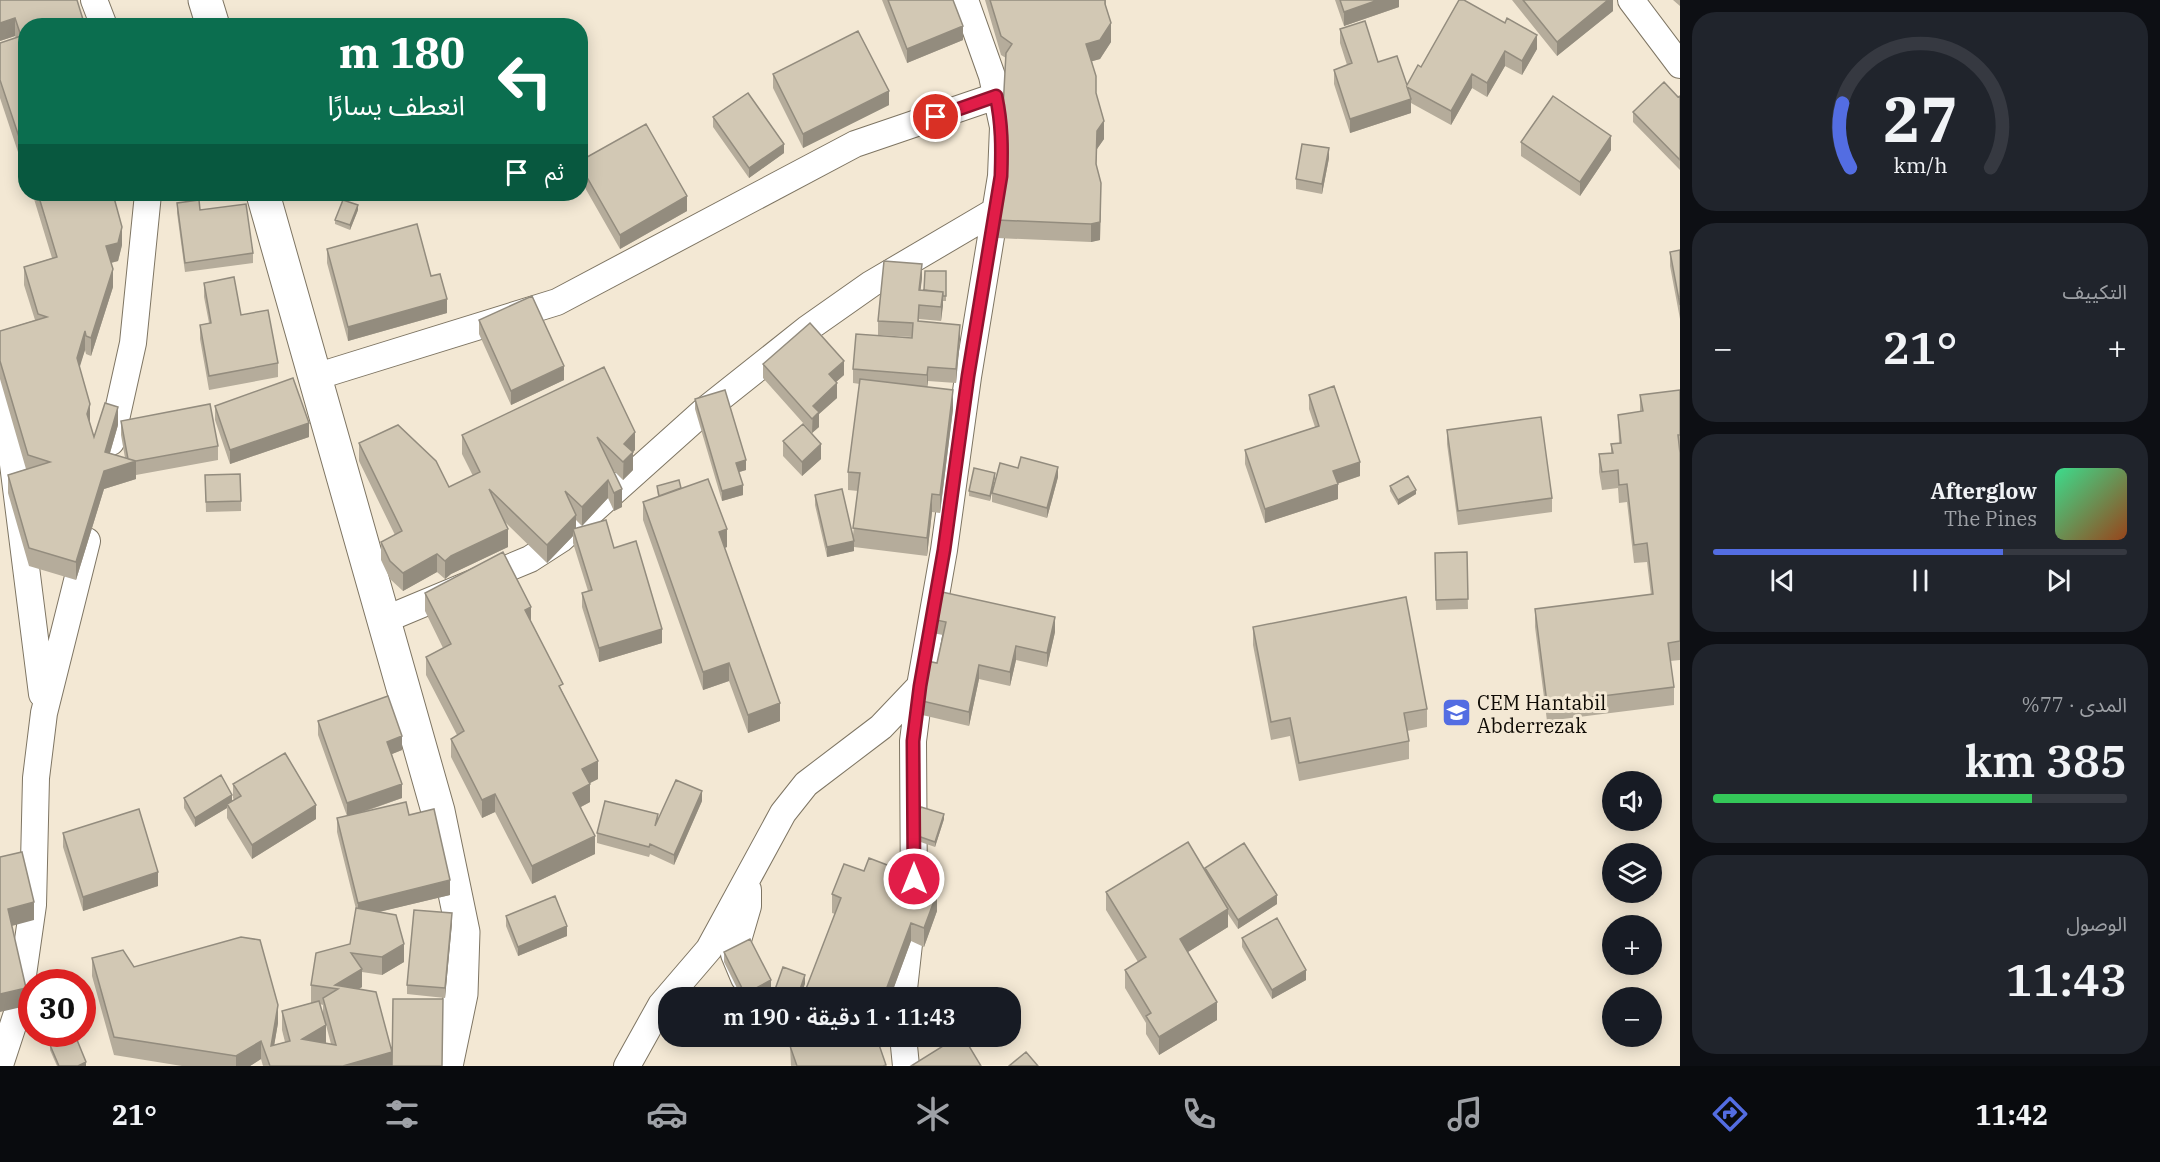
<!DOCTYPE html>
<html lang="ar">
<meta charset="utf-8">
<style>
:root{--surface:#171b24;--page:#20242c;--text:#f1f3f6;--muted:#9ea1a6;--line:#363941;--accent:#536de2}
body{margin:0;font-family:"IBM Plex Serif","Noto Sans Arabic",serif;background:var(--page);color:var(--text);direction:rtl;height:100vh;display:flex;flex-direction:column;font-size:22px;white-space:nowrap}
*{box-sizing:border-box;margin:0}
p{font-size:20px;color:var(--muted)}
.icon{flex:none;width:33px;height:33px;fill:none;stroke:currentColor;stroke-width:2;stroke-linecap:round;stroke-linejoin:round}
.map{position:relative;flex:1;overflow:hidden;direction:ltr}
.details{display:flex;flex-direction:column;gap:12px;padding:12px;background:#0d0f14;width:480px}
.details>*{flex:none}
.top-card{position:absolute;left:18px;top:18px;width:570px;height:183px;border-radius:24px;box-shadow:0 3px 15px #0003;direction:rtl;background:#0b6e4f;color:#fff;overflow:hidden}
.fabs{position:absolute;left:1602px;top:771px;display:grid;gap:12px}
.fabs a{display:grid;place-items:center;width:60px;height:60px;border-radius:50%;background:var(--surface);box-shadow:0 3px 15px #0003;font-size:30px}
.speed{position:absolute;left:18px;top:969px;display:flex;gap:12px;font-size:30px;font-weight:700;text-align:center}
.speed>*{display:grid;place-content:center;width:78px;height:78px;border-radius:50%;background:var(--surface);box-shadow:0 3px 15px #0003;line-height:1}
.speed .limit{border:9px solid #d22;background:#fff;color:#111}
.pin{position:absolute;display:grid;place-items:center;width:51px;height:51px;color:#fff;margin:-26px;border:3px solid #fff;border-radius:50%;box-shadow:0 2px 6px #0007}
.me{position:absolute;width:66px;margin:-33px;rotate:0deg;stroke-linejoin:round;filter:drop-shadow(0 0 4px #0008)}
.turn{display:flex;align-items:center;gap:21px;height:126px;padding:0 24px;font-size:27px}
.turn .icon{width:78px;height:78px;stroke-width:2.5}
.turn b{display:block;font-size:42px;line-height:51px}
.then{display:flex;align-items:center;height:57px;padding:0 24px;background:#0003;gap:12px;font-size:22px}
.big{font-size:45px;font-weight:600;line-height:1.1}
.details .card{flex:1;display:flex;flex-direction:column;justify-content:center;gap:9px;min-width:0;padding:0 21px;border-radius:24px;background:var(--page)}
.details .dial{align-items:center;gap:0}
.dial svg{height:156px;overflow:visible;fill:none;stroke:var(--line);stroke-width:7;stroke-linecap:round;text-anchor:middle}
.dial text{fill:var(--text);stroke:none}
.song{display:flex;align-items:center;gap:18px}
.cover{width:72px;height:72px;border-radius:9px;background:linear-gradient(135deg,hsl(150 70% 55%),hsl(20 70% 35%))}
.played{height:6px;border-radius:3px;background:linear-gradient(90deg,var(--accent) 70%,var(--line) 70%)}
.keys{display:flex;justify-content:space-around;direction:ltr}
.heat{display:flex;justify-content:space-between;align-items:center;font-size:33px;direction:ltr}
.charge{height:9px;border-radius:4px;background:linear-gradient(90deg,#34c759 77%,var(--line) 0)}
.trip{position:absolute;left:658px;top:987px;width:363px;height:60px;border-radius:24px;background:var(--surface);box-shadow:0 3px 15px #0003;font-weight:600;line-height:60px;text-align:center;direction:rtl}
.dock{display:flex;height:96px;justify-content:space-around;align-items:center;background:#090b0e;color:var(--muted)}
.dock .icon{width:42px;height:42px}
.dock .current{color:var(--accent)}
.dock b{font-size:27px;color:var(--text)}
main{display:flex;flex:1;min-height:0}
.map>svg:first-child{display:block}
</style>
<main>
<section class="details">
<div class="card dial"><svg viewBox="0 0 100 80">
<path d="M14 69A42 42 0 1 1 86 69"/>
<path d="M14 69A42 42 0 0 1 10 36" stroke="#536de2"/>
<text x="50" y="56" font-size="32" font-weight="700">27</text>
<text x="50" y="72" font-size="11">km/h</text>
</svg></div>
<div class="card"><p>التكييف</p>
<div class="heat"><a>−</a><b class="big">21°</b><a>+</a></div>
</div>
<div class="card">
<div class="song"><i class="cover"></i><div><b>Afterglow</b><p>The Pines</p></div></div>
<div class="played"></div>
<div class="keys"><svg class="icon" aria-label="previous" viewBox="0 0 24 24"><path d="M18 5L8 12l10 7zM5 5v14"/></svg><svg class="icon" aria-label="pause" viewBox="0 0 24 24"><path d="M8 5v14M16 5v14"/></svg><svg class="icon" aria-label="next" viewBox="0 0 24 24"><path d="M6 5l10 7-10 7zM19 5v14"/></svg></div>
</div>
<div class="card"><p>المدى · 77%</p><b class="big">385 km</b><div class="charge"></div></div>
<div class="card"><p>الوصول</p><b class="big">11:43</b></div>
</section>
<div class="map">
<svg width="1680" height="1066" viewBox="0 0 1680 1066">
<rect width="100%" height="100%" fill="#f3e8d4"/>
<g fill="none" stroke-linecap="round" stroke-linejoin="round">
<defs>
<path id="street" d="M94 0 104 26
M1631 0 1680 65
M0 361 42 694
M315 377 557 302 855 144 996 96
M111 442 133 343 148 194
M384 620 530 559 561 539 705 410 807 329 871 284 995 211
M744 978 734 954 748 906V890
M903 998 914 899 913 741 920 686 944 550 968 377 1001 176 1003 127 992 76 965 0
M903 1036 906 1066
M0 1065 18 1010 33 905 36 778 44 713 87 541
M627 1066 661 1005 709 949 783 813 806 784 881 727 920 686"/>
<path id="secondary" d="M205 0 213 26
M263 194 438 811 463 932 461 994 446 1066"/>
</defs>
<!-- street casing -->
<use href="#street" stroke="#7e7563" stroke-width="28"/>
<!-- secondary casing -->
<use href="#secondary" stroke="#7e7563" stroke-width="35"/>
<!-- street -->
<use href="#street" stroke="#fff" stroke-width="26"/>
<!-- secondary -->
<use href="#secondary" stroke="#fff" stroke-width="33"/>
</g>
<!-- wall -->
<path fill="#b5ac9b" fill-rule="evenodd" d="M0 0H77L25 173 0 98V43L16 38 15 36 0 41Z
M882 0H953L963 40 907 63Z
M985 0H1106V6L1111 42 1100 59 1092 61 1096 95 1104 139 1097 149 1096 167 1101 201 1100 240 1091 242 997 238V220L1006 58 1001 55Z
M1335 0H1399V7L1344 26Z
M1459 0 1537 49 1522 75 1505 66 1487 97 1472 88 1451 125 1411 103V113L1350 133 1334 84V70L1347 65 1340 43V29L1407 85 1421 67Z
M1512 0H1613V11L1557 56Z
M1673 0H1680V6Z
M773 74 889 105 803 148 773 88Z
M1680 96V170L1633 122V112L1678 97Z
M713 117 784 153 749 178 713 127Z
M1521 142 1611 150 1580 196 1521 156Z
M1329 158 1322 194 1296 189V179Z
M580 161 687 211 620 249 580 179Z
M34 194H113L122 245 118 261 111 263 113 287 91 356 86 354 85 350 79 367 90 423 94 437 118 425 110 453 125 458 121 435V421L218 446V460L136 475V479L104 489 76 580 29 566 8 493V475L26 469 0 379V331L35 320 24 285V267L52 258 34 199Z
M183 194H223V197L199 201 200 210 253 253V263L185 272 177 213V203L185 202Z
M358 210 350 230 335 224V220Z
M327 249 431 276 447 313 348 341 327 263Z
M1680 250V319L1670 266V252Z
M946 271V301H943L941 321 919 319V321L960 339 956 383 928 381 927 387 953 409 940 513 932 512 927 556 854 547V551L827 557 815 505V495L853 535 858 491 848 490V472L860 384 853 383V369L912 338V337L878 335V321L922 278 920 290H924Z
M204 283 241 315 278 363V377L209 390 200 339V325L209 323 204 297Z
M479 320 564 380 511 405 479 334Z
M763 364 844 375 836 382 837 398 819 414V427L812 433 763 378Z
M604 367 635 450 633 452V470L623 480 613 470 622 507 614 511 608 498 582 526 576 520V528L614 548 662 643 599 662 582 607V593L588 591 573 543V536L547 563 505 522 508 547 451 574 445 579 437 572 403 591 390 579 381 560V542L395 535 359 461V443L449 487 473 476 462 454V435Z
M1680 390V660L1670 661 1674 687V705L1547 721 1535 627V609L1651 595 1647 562 1634 563 1627 502 1619 503 1618 488 1602 490 1599 472V454L1611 453V444L1619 443 1618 415 1640 412V395Z
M1309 395 1360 476 1337 484 1338 499 1265 523 1245 464V450L1315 427 1309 409Z
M695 399 746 470 739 472 743 495 722 501 695 409Z
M215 406 309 437 230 464 215 420Z
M1447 430 1552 498V512L1458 525 1447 444Z
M783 441 821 459 802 476 783 456Z
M1018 468 1058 477 1047 518 992 502V493Z
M205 475 241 501V511L206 512Z
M995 477 990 501 969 496V491Z
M657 486 681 488 727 547 724 548 780 721 748 733 729 681 703 690 643 520V502L658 497Z
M1390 486 1416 494 1398 505 1390 491Z
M1467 552 1468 609 1436 610 1435 553Z
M425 593 531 623 563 693 598 779 590 783V802L581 807 595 854 532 884 495 812 482 818 451 757V739L457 735 426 675V657L443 648 425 611Z
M927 618 1055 632 1047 667 1016 660 1010 686 979 679 969 726 918 714V700L937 663 943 635 927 632Z
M1253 627 1427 709V727L1407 731 1409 741V759L1299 781 1290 736 1271 740 1253 645Z
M318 721 402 750 392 754 402 798 361 813 409 815 450 895 378 912 404 962 382 975 362 972V987L359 989 392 1051 442 1066H263L261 1059 250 1066H182L114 1055 92 976V958L134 967 278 1023 274 1045 285 1042 282 1030V1011L311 1003V985L350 944 356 909 337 832V818L347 816 318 735ZM320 1004 323 1005V1016ZM326 1025 331 1044 326 1043Z
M233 784 316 819 252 859 227 818V808L195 827 184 808V798L232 801 234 800 233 798Z
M702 801 674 865 650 854 649 857 597 843V833L658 821Z
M944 819 935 847 912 839V834Z
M63 833 158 886 83 911 63 847Z
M1205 868 1277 904 1238 929 1228 914V927L1188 952 1217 1020 1159 1055 1146 1034V1023L1125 988V970L1138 962 1106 910V892L1205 871Z
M864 871 908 882 937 911 924 947 911 941 890 998H804V994L835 914 832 913V894Z
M506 916 567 936 518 956 506 926Z
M452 923 445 998 407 994V985Z
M1242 938 1306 980 1272 999 1242 947Z
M724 952 771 990 756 998H742L724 962Z
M795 1036H876L886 1066H791L790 1046 806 1040Z
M50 1045 86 1066H57L50 1050Z"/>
<!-- shaded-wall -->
<path fill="#938c7e" d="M1378 0H1399V7L1344 26V12Z
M1608 0H1613V11L1557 56V42Z
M15 18V36L0 41V23Z
M1111 23V42L1100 59 1086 63V44Z
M963 26V40L907 63V49Z
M1537 35V49L1522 75V61Z
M1505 51V66L1487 97V83Z
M1472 74V88L1451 125V111Z
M889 91V105L803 148V134Z
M1411 99V113L1350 133V119Z
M1104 121V139L1097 149 1096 183 1097 131Z
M1611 136V150L1580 196V182Z
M784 144V153L749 178V168Z
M1329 148V158L1322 194V184Z
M1101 183 1100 240 1091 242V224Z
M687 196V211L620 249V235Z
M358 205V210L350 230V225Z
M122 227V245L118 261 106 264V246Z
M922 264V278L919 304V290Z
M113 269V287L91 356V338Z
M943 292V306L941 321V307Z
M447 299V313L348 341V327Z
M960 325V339L956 383V369Z
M85 331V350L77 376V358Z
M844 361V375L829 388V374Z
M564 366V380L511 405V391Z
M928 367V381L927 389V375Z
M837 383V398L819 414V427L812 433 813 406Z
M953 390V409L940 513V495Z
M90 404V422L87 432V414Z
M118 407V425L105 470V452Z
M309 423V437L230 464V450Z
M635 432V450L633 452V470L623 480 624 444Z
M821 444V459L802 476V462Z
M746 460V470L736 473V463Z
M136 461V479L104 489 76 580V562L104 471Z
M1360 462V476L1333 485V471Z
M1058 467V477L1047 518V508Z
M995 473V477L990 501V496Z
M608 480V498L582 526V507Z
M1338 484V499L1265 523V509Z
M743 485V495L722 501V491Z
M622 489V507L614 511V493Z
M1416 490V494L1398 505V500Z
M932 494V512L927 556V538Z
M576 515V533L573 529V536L547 563V545Z
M508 529V547L451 574 445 579V561L451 556Z
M727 529V547L719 550V532Z
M854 541V551L827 557V547Z
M437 554V572L403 591V573Z
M531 607V625L525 610Z
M1055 617V632L1047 667V653Z
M662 629V643L599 662V648Z
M1016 646V660L1010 686V672Z
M729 663V681L703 690V672Z
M979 665V679L969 726V712Z
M780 703V721L748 733V715Z
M402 736V750L387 756V742Z
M598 761V779L582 787V769Z
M402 784V798L347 817V803Z
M590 784V802L573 811V793Z
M702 791V801L674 865V855Z
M495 794V812L482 818V800Z
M232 795V804H227V808L195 827V818Z
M316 805V819L252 859V845Z
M944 814V819L935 847V842Z
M595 836V854L532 884V866Z
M158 872V886L83 911V897Z
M450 880V895L358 917V903Z
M937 893V911L924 947V928Z
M1277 895V904L1238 929V920Z
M34 902V920L8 927V909Z
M1228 909V927L1180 957V939Z
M452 913V923L445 998V988Z
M911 923V941L890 998H883Z
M567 926V936L518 956V947Z
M404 944V962L382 975V957Z
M362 969V987L338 1001V989L335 985Z
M1306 970V980L1272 999V990Z
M805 975V984L800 998H797Z
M771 980V990L756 998H745V994Z
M26 988V1006L0 1012V994Z
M1217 1002V1020L1159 1055V1037Z
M278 1005V1023L271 1064V1046Z
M326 1025V1043L302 1039Z
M261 1041V1059L250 1066H236V1056Z
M392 1052V1066H343Z
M86 1062V1066H78Z"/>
<!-- building -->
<path fill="#d2c8b4" stroke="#938c7e" stroke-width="1.5" d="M0 0H77L85 26H26L25 155 0 80V43L21 36 15 18 0 23Z
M888 0H953L963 26 907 49Z
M990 0H1105V4L1111 23 1100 40 1086 44 1096 76V93L1104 121 1097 131 1096 164 1101 183 1100 222 1091 224 997 220 1006 53 1012 44 1001 36Z
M1340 0H1378L1344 12Z
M1459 0H1464L1505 23 1507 18 1537 35 1522 61 1505 51 1487 83 1472 74 1451 111 1407 87 1411 99 1350 119 1334 70 1352 63 1340 29 1365 21 1378 62 1397 56 1407 85 1418 65 1421 67Z
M1523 0H1608L1557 42Z
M858 31 889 91 803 134 773 74Z
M1664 82 1678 97 1680 96V160L1633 112Z
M748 93 784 144 749 168 713 117Z
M1553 96 1611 136 1580 182 1521 142Z
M646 124 687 196 620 235 580 165V161Z
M1302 144 1329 148 1322 184 1296 179Z
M38 194H113L122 227 118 243 106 246 113 269 91 338 86 336 85 331 77 358 90 404 87 414 94 437 105 403 118 407 105 452 136 461 104 471 76 562 29 548 8 475 50 462 28 455 0 361V331L47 317 38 314 24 267 57 257Z
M199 200 200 210 246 204 253 253 185 263 177 203Z
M343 200 358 205 350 225 335 220Z
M417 224 431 276 440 274 447 299 348 327 327 249Z
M1680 250V305L1670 252Z
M884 261 922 264 919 290 943 292 941 307 919 305 918 321 960 325 956 369 928 367 927 375 853 369 856 334 912 338 913 323 878 321Z
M925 271H946V296H943V292L924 290Z
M234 277 241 315 268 310 278 363 209 376 200 325 211 323 204 283Z
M532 296 564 366 511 391 479 320Z
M810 323 844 361 829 374 837 383 813 406 819 412 812 419 763 364Z
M604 367 635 432 624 444 633 452 623 462 597 437 622 489 614 493 608 480 582 507 565 491 576 515 547 545 489 489 508 529 451 556 445 561 437 554 403 573 390 561 381 542 402 531 359 443 398 425 436 461 449 487 480 472 462 435Z
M293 378 309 423 230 450 215 406Z
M860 379 953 390 940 495 932 494 927 538 853 528 860 473 848 472Z
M1334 386 1360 462 1333 471 1338 484 1265 509 1245 450 1319 426 1309 395Z
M725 390 746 460 736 463 743 485 722 491 695 399Z
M1680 390V435H1678L1680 453V641L1668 643 1674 687 1547 703 1535 609 1653 594 1647 543 1634 545 1627 484 1619 485 1618 470 1602 472 1599 454 1613 453 1611 444 1621 443 1618 415 1643 411 1640 395Z
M210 404 218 446 136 461 128 459 121 421Z
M1541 417 1552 498 1458 511 1447 430Z
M803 424 821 444 802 462 783 441Z
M1021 457 1058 467 1047 508 992 493 1000 463 1018 468Z
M974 468 995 473 990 496 969 491Z
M240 474 241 501 206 502 205 475Z
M1408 476 1416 490 1398 500 1390 486Z
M708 479 727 529 719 532 780 703 748 715 729 663 703 672 643 502Z
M679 480 681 488 659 496 657 486Z
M842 489 854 541 827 547 815 495Z
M606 520 614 548 636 541 662 629 599 648 582 593 592 590 573 529Z
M503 552 531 607 525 610 563 684 559 686 598 761 582 769 590 784 573 793 595 836 532 866 495 794 482 800 451 739 464 731 426 657 451 644 425 593Z
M1467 552 1468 599 1436 600 1435 553Z
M933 590 1055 617 1047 653 1016 646 1010 672 979 665 969 712 918 700 927 661 937 663 946 622 927 618Z
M1406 597 1427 709 1404 713 1409 741 1299 763 1290 718 1271 722 1253 627Z
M388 696 402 736 387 742 402 784 347 803 318 721Z
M285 753 316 805 252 845 227 804 241 796 233 784Z
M221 775 232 795 195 818 184 798Z
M676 780 702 791 674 855 650 844 649 847 597 833 605 801 658 814 655 826Z
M406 802 409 815 434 809 450 880 358 903 337 818Z
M921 807 944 814 935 842 912 834Z
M139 809 158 872 83 897 63 833Z
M1188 842 1228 909 1180 939 1217 1002 1159 1037 1146 1016 1151 1013 1125 970 1146 957 1106 892Z
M1244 843 1277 895 1238 920 1205 868Z
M22 852 34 902 8 909 26 988 0 994V857Z
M869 858 908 873 905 881 937 893 924 928 911 923 883 998H813L804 994 841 898 832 894 844 864 864 871Z
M555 896 567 926 518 947 506 916Z
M356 908 396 915 404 944 382 957 351 953 362 969 335 985 376 992 392 1052 343 1066H270L261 1041 236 1056 114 1037 92 958 123 950 134 967 241 937 260 940 278 1005 271 1046 290 1041 282 1011 319 1001 326 1025 302 1039 336 1045 323 998 338 989 311 985 316 953 350 944Z
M414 910 452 913 445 988 407 985Z
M1277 918 1306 970 1272 990 1242 938Z
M750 939 771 980 745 994 724 952Z
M783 967 805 975 797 998H772Z
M393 999H443L442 1066H392Z
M75 1035 86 1062 78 1066H59L50 1045Z
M817 1036H876L886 1065 883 1066H797L790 1046Z
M959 1036H963L981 1066H911Z
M1026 1052 1038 1066H1009Z"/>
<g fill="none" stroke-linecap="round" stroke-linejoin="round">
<defs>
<path id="route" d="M914 879 913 741 920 686 944 550 968 376 1001 176C1002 148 1002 124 996 96L936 117"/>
</defs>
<!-- route casing -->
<use href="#route" stroke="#92132f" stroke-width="15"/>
<!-- route -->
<use href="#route" stroke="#e11d48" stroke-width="10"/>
</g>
<!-- icons -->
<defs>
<symbol id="school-square" viewBox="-11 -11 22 22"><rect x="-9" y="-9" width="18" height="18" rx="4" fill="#536de2" stroke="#f3e8d4"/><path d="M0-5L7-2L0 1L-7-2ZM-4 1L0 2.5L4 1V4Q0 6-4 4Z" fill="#fff"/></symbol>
</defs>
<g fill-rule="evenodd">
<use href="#school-square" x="1440" y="696" width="33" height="33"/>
</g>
<g text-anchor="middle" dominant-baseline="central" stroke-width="6" stroke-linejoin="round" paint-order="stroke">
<!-- poi labels -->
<g font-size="20" fill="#0f0b05" stroke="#f3e8d4" text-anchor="start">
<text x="1477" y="702">CEM Hantabil<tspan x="1477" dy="23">Abderrezak</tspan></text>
</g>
</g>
</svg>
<div class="fabs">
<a><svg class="icon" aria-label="sound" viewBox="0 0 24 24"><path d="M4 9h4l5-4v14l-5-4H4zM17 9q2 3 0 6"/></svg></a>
<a><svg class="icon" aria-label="layers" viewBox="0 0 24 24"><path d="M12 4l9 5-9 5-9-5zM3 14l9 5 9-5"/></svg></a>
<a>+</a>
<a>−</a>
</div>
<div class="speed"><div class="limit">30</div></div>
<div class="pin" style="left:936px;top:117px;background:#d93025"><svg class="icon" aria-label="arrive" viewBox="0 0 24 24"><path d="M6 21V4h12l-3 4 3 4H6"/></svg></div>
<svg class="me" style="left:914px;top:879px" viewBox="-20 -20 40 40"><circle r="17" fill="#e11d48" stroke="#fff" stroke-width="3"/><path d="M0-11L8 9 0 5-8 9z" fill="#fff"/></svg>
<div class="trip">11:43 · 1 دقيقة · 190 m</div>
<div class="top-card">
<div class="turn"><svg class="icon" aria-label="left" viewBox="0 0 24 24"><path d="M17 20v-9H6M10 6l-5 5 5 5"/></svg><div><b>180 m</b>انعطف يسارًا</div></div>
<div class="then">ثم<svg class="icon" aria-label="arrive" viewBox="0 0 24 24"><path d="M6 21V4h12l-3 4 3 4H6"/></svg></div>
</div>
</div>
</main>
<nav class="dock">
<b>11:42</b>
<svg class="icon current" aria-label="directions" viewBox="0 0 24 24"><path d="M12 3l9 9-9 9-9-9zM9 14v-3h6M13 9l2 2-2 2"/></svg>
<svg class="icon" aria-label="music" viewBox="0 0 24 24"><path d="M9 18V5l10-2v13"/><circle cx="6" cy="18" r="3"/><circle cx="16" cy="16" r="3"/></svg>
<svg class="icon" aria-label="phone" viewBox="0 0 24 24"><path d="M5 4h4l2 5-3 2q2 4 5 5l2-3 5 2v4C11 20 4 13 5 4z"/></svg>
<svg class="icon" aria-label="climate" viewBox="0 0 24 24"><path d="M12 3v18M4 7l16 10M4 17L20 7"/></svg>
<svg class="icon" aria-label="car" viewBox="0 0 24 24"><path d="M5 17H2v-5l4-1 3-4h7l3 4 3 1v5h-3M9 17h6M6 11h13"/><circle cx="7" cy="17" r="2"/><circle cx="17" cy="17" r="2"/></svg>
<svg class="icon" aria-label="filters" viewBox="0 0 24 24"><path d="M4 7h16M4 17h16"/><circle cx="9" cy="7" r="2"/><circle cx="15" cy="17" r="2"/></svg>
<b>21°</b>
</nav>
